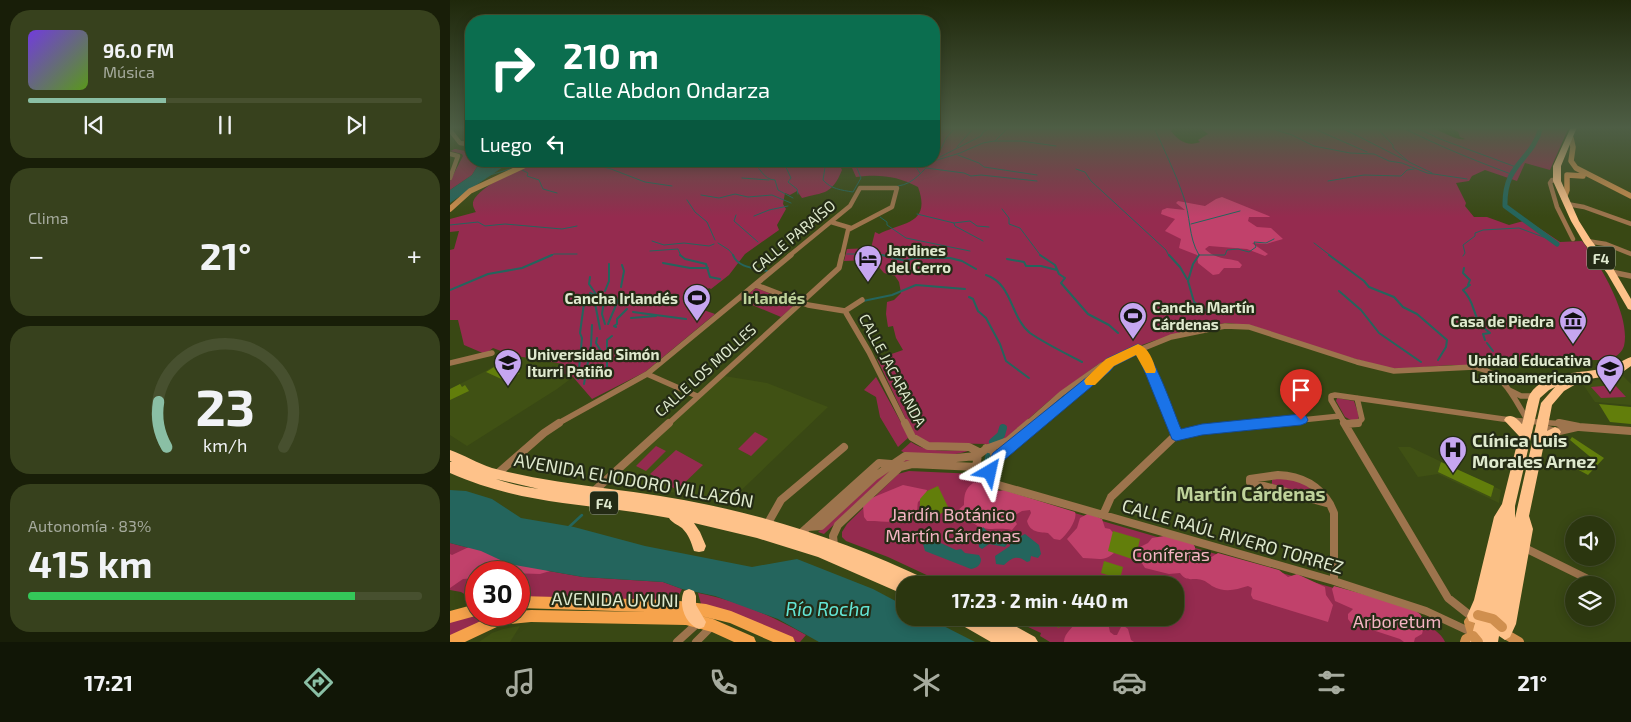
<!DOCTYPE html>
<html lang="es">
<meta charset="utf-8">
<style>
:root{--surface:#2b360f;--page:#37411d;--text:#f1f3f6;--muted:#a6ab9e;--line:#47502f;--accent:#8abfa5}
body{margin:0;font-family:"Exo 2",sans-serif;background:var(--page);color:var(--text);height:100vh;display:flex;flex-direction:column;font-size:19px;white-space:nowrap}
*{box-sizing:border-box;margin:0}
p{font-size:16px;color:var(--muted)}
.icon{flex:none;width:28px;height:28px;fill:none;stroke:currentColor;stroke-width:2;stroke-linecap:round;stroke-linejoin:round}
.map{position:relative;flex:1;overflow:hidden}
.details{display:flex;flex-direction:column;gap:10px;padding:10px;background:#181e08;width:450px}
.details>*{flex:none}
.banner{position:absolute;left:15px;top:15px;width:475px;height:152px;border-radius:20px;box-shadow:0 2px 12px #0003,0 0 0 1px var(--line);background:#0b6e4f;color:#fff;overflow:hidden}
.fabs{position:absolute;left:1115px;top:516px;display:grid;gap:10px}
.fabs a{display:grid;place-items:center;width:50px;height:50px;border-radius:50%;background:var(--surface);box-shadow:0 2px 12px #0003,0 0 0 1px var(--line);font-size:25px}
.speed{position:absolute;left:15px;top:561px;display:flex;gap:10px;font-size:25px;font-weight:700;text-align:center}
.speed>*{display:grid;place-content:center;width:65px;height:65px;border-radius:50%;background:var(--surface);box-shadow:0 2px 12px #0003,0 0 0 1px var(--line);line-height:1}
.speed .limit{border:8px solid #d22;background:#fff;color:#111}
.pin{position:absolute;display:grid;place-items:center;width:42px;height:42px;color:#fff;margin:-51px -21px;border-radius:50% 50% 50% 0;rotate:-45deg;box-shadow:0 0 5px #0007}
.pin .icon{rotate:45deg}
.me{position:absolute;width:55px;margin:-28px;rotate:36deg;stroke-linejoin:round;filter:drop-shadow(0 0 4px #0008)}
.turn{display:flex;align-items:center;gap:18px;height:105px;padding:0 15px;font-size:22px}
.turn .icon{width:65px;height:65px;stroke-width:2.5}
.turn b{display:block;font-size:35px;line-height:42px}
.then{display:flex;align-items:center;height:48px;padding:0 15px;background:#0003;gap:10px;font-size:19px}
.big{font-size:38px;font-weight:700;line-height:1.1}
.details .tile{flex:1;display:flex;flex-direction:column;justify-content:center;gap:8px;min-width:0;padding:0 18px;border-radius:20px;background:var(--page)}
.details .dial{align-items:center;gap:0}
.dial svg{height:130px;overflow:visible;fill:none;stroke:var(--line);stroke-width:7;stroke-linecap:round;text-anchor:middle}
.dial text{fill:var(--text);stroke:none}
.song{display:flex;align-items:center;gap:15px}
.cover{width:60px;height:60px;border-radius:8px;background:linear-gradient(135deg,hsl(260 70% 55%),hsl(90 70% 35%))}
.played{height:5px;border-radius:2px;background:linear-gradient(90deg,var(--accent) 35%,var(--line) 35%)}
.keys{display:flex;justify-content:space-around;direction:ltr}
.heat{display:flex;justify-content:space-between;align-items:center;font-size:28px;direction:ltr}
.charge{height:8px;border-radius:4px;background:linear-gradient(90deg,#34c759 83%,var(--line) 0)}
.trip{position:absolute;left:446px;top:576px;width:288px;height:50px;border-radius:20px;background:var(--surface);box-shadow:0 2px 12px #0003,0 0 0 1px var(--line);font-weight:700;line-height:50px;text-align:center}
.dock{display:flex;height:80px;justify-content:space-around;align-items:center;background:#111606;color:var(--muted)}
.dock .icon{width:35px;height:35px}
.dock .current{color:var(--accent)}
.dock b{font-size:22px;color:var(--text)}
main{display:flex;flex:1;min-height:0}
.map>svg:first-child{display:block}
</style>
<main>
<section class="details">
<div class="tile">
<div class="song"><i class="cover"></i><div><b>96.0 FM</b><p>Música</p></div></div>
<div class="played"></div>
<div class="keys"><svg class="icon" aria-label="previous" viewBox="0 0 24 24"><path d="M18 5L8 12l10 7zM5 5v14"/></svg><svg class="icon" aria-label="pause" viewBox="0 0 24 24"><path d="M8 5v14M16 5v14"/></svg><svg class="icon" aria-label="next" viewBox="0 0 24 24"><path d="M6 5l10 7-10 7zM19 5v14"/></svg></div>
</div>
<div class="tile"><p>Clima</p>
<div class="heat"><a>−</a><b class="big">21°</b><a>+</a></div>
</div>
<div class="tile dial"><svg viewBox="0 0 100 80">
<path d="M14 69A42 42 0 1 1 86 69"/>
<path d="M14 69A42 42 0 0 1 9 41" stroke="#8abfa5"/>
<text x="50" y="56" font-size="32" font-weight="700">23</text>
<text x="50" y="72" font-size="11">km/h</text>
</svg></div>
<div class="tile"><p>Autonomía · 83%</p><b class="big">415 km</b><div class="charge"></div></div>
</section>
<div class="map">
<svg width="1181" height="642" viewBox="0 0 1181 642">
<rect width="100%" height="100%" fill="#394814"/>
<!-- built -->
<path fill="#405114" d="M116 323 123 377 107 389 17 446 0 435V389L34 372Z
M1172 375 1181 384V405L1145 402 1132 383Z
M274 376 317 383 378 407 278 503 242 495 169 485 165 478 168 473Z
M948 447H960L1051 490 1049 503 988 474 968 477Z
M70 626 60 642H29L42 633 53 629Z"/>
<!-- green -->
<path fill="#952b4f" d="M484 127H724L721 131C728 140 737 147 750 142L748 140 758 134 749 127H932C947 132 961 125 978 127 990 129 1004 141 1015 139L1010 137 1008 132 1000 127H1119L1100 170 1075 163 1067 181 1035 170 1022 176 1019 181 1006 183 1016 203 1015 206 1024 217H1037L1059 225 1077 220 1110 242 1132 241C1150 264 1181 316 1174 346 1171 355 1162 359 1153 362L1148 360 1075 361 1042 367 1002 365 947 369 935 367 887 354 803 326 778 323 761 325 703 341 670 353 647 365 600 400 553 441 539 444 478 443 467 438 462 432 427 359 453 350 446 338 443 326 438 327 436 314 437 302 444 300 451 293 449 282 445 276 434 273 423 260 394 261 397 249 421 248 425 232 429 234C451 222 482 225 468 187 447 176 430 174 406 177L399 161H484Z
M5 149 21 152V161H28V165L22 175 0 190V181L13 156 12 154 0 151Z
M86 161H397L390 166 392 170C382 195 374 192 352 198L347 191 340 195 335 193 333 204 336 209 327 225 329 230 295 254 279 275 261 289 259 288 239 305 265 314 195 372 142 399 123 377 112 373 113 364 61 355 43 348 35 354 14 345 8 320H0V250L4 249 9 231 0 232V219L26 212C25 211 23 206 23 205 21 189 72 168 86 161Z
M306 288 346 303 345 305 331 317 290 300Z
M426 377 459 437 448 447 430 417 426 397 414 390Z
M1165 385 1176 397 1151 398 1141 387Z
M887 398 904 401 909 416 908 419 903 421 895 417 886 401Z
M305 432 318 439 301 456 288 449Z
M461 442C479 454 501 450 521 450 500 457 472 460 451 451Z
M206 446 216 451 196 471 186 466Z
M226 450 253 465 227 490 200 474Z
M455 459 472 460 454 462 447 465 374 534 368 532 433 474Z
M459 471 526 474C536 477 539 487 552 492L925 600C942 607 989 625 995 642H600L590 636 591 633 576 626 568 618H725V585H498L438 557 396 541 392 537V532L397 524 448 474Z
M827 478 853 481 868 495 866 497 822 484V480Z
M0 543 31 551 59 564 133 577 213 582 232 589 226 601 69 597V572H26V601L11 592 0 590Z
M248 593C286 600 322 616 356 635L350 642H347L327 631 251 604Z
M26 614 48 615 0 637V621Z"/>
<!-- forest -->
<path fill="#c1416b" d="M772 197 819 216 820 217H799L798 221 807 227 821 228 833 239 816 244 802 243 818 254 815 256 797 249 759 246 755 249C765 259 776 258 788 261L792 265 790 268H774L769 274 763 275 748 263 747 255 729 248 731 239 715 231 725 219 711 214 712 210 717 208 735 210 726 203 728 201 755 206 766 199Z
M523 483H536L548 491 554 490 625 512C628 519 617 535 610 540L604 539 598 533C588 532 580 532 577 521L581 513 580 510 572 511 562 517 567 524 562 530C544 526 533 535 518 518L510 517 507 511 514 505C514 495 515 489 523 483Z
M453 485 477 490 476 495 468 502C467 505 468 511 466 514 461 526 428 520 417 521L414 517 413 506 419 499Z
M639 513 652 519 655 528 660 529 665 535 666 551C654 563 648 558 633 558L617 539 627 528 630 518Z
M714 536 742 542 745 547V557L755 561 768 553 829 570 838 577 847 574 875 587 876 595 883 605 878 622 803 599 801 595 802 588 798 586C785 590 775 593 762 586 759 584 756 581 752 580 742 577 737 583 730 573L719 574 695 568 688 557 690 547 698 543 702 538Z
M23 545 72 564 100 571 90 574 26 572V578L13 579 0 588V554L2 555Z
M884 586 960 607 970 614 975 622 972 634 965 638 964 642H954L950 639 901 623 898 619V614L903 609 885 601 882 589Z
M628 618H657L660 632 664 635H667L671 627 674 626 678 629 681 640 684 642H614C614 632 625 627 628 618Z"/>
<!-- water -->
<path fill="#24655d" d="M28 161H62L0 203V190L22 175 28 165Z
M0 490 16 491 42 499 71 518 124 527 195 546 302 567 347 559 423 589 455 606V618H478L525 642H369L328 619 265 596 232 589 213 582 133 577 59 564 31 551 0 543Z
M533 527 541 535 555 537 558 543 555 547 539 544 532 549 529 547 528 535Z
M575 534 589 545 591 554 588 558 581 556 580 561 577 562C568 555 562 557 554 565L546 564 545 556 560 546 561 536H571Z
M482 539 506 550 511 549 515 553 529 555 531 559C531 565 527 568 521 569L475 551 473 544 477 540Z"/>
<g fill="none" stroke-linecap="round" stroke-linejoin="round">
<!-- stream-far2 -->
<path stroke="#24655d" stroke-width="1" d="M704 127C714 150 725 172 733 195 741 216 738 237 749 255L748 256
M817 127 842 135 864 146 900 153 924 154 939 161 952 163 977 173 1017 179
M860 127 917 152
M890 127 957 161
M926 127 943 145V148L959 162 982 173
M951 127C987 145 1023 160 1061 174
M965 127 990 139 1066 167
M484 140 485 144 490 147
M545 141 559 127
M507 147 521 131
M508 155 529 163 534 167 587 175
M490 157 531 136 533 132 540 128
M486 159 496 138 506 127
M130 161 161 169 195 182 222 186
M301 161C310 166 313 180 325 180L328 190 343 198
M333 161 341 178 338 182 347 189 348 194
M376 161 373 180C381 189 391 190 403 192L411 178 404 161
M462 161 470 173
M484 161 510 153 533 143 544 141H571L606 146
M476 168 514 173 521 176 531 175 587 181
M626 169 635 172 641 181 716 250 719 256
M72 170 78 173 77 176 89 180 93 189 107 193
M40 175 60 169
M292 178 319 180
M878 181 914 175 951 176 957 170 964 169
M448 186C464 184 472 171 483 161
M251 195 269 198 285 194 298 197 322 195 341 203
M237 200 245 212 257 222 265 240
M552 209 559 218V224L570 228 591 256
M467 214 504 223 505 226 533 241
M286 215 284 221 308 242
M304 216 319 210 338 206
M430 217 437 222V225L456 238 520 251
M504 223 520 221 527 226 539 227
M741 224 790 211
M0 225 28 222 35 226 55 224 112 229 127 226
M202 241 214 245 234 243 259 246 264 244
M268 243 279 250 284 256
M864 243 881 256
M200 251 228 249 231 256
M397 254H428L437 256
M750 255H775L777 250 788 249 799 252 806 247 804 242 816 243 824 239
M99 256 104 254H127
M1013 256 1015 253 1013 245 1025 236V233L1033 230 1069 228 1104 241"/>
<!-- stream-far1 -->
<path stroke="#24655d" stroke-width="2" d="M230 255 235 259 256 264 260 277 270 279
M283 255C288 268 305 268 317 271
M432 255 456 261 464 258H500L512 261 526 269
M590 255 605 265 609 274 615 278 611 283 638 314 659 325 668 333
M719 255 730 267 737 279
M749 255 743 264 738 281 744 302 760 313
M879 255 914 281 919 287 944 297 953 307 967 314 997 340 996 347 988 360
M557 259 574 262 576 266H591L607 270
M213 263 240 268H258
M1014 268 1013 273 1020 280 1018 285H1020L1013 290C1028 305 1019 317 1040 333L1033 334 1035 340
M536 275C563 284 560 317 580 333 596 344 615 353 632 362
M140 277 139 284 146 294
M171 287 174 271 172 265
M0 290 38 274 72 268 102 255
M155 291 159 281V264
M889 291 911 310 929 333 971 362
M140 293 150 297
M519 297 523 299 528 311 536 318 550 344 556 361 579 378
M144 298 150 329
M154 301 152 314 155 324
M413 301 442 295 466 285 515 289
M183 312 236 319
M181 318 206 316
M158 324 169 298
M166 327 164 326 167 324V319L177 309
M147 338 146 343 151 351 157 354
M1037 343 1043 351
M157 374V340L162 336
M128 379 132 338 130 333 135 296
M134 384 141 345 142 325"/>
<!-- stream -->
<path stroke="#24655d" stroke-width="2.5" d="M119 527 132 515"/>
<!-- canal-far1 -->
<path stroke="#24655d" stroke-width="5" d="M1091 127C1082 162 1054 162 1055 206L1107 244"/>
<!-- canal -->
<path stroke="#24655d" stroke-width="8" d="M543 442 551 435 553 428
M536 468 540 454"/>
</g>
<!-- building -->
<path fill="#627e0b" d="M49 364 70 373 58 382 36 372Z
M10 384 12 387 15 385 19 391 0 400V389Z
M1149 404 1181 407V424L1160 422Z
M1122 437 1154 458 1138 475 1125 468H1137L1144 460 1120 440Z
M991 462 1044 486 1041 497 988 472Z
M488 486 499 509 490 514H476L470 509V499L477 491Z
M663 531 690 539 685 560 658 551Z
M654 561 673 567 670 579 651 573Z
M587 618H614L609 628Z"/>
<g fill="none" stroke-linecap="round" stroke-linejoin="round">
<!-- street-far2 -->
<path stroke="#9d744d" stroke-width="4.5" d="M0 130 10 143 17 144 21 142
M0 154 8 156 0 178
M1107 181 1102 180 1100 183 1107 207 1123 239
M1117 204 1134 207 1181 224
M381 222 401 228
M1137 241 1156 244 1181 254
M339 256 400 206 410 188H447L442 207 398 230 392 256"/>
<!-- street-far1 -->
<path stroke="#9d744d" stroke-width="5.5" d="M1161 272 1181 276
M306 285 358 305 395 311 419 352 455 424
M395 311 412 300
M688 349 696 358 722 424
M0 363 42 353
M197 374 247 396
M1059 390 1071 396H1085
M107 424 197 374 341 255
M218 424 389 268 392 255
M577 424 611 394 652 365 721 337 775 326 799 327 907 362 944 371 1024 367C1055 373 1063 397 1078 421
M589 424 660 363
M812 424 890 416
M895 424 881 400V396L885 395 1060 420 1115 424
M896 424 908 423 912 419 907 398"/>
<!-- street -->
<path stroke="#9d744d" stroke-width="8" d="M455 423 462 437 478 446 519 447 529 452
M579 423 558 441 536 449 528 455 526 467 537 474 545 484 884 581 976 611 1021 632
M721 423 726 435
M894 423 998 598 1022 617
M1109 423 1129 427 1181 431
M895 424 908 423
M1090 427 1105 432 1127 427
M536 448 542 450 545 455 540 472 537 474
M544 461 590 423
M47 474 94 433 109 423
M828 475C851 476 868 484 880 504L800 482V479Z
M143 492 219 423
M880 504 884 513V581
M653 515 661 497 726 435 752 430 824 423
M318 523 331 500 394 447
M358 527 371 526 424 477 455 456 506 458 526 456
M350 534 429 463 441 464
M384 545 383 536 388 525 450 467 462 464 526 467
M1073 547 1144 582
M227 642 249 622
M246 642 262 626"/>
<!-- secondary-far1 -->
<path stroke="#d08f4e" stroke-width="5.5" d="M1121 138 1123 147 1121 161 1126 168 1181 196
M1114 198 1117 190V175L1133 176
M0 209 20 191 84 161"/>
<!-- secondary -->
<path stroke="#d08f4e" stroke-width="10" d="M1057 635 1069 642
M1015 642 1016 639 1023 636 1019 622 1026 616"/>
<!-- primary -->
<path fill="#f6a34c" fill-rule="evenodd" d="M69 596 221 600 256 604 281 611 343 637 345 642H323L280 623 247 615 263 619 304 637 306 642H284L262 632 236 625 81 622 51 625 15 642H0V635L44 615H69V611L81 610 197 612 69 608Z
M26 604V615H29L0 623V611Z"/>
<!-- highway -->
<path fill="#fec28a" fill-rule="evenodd" d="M1121 127H1127L1111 166V181L1129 221 1141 240 1164 270 1181 299V310L1178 309 1157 273 1134 243 1121 221 1103 181V166Z
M1181 357V366L1174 371 1158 376 1133 380 1114 391 1102 405 1097 431 1105 427 1109 429 1111 432 1109 435 1094 444 1079 516 1083 529 1066 624 1060 637 1055 640 1049 636 1048 642H1020L1025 623 1019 621 1017 616 1024 600 1044 517 1052 504 1069 436 1054 420 1056 417C1063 414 1067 419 1072 424 1075 415 1076 402 1080 394 1096 370 1132 374 1156 368 1166 366 1172 360 1181 357ZM1105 387 1091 403 1065 518V506L1090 398 1099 390Z
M0 450C14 455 27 463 42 468 113 487 187 489 259 505 336 521 408 547 478 580L480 585H455V595L368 557 307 538 244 523 250 532 256 546 254 551 249 552 244 551C241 542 239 535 232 528 227 524 222 523 219 518 142 503 74 506 0 473V462H2L0 461ZM46 479 89 489C75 487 60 484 46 479Z
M239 589 244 591 246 596V605L256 622 254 627 249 629C235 624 228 604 234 591Z
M506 618H527L530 619V618H551L585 637 588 642H541L508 623Z"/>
<!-- secondary-bridge -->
<path stroke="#d08f4e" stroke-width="10" d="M1028 615 1043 619 1052 627
M1023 636 1028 642"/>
</g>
<!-- sky -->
<linearGradient id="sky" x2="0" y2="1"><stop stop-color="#1f280b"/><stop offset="0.59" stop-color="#4e5e45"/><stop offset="1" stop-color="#4e5e45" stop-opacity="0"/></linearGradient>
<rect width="1181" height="217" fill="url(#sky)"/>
<!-- route -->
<path fill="#1a73e8" stroke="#114b97" d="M688 344C703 349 724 413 731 429L752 424 851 414 856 416 858 420 856 423 851 425 752 435 726 441 722 439 690 360 686 355 664 366 660 371 553 461 545 476 540 478 535 476 533 472 543 453 652 365 656 359Z"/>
<!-- slow -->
<path fill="#f59e0b" d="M688 344C699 348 703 360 706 370L705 373H696L686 355 664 366 645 385H636L634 381 636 378 656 359Z"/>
<!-- icons -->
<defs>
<symbol id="hotel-pin" viewBox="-11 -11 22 30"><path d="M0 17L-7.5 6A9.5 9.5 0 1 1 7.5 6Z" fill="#c6a6f0" stroke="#242b15"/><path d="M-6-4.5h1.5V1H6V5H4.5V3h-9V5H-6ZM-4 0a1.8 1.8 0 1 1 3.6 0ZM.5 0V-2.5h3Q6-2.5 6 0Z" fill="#111"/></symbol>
<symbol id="stadium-pin" viewBox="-11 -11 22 30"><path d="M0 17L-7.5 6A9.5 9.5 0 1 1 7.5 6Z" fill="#c6a6f0" stroke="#242b15"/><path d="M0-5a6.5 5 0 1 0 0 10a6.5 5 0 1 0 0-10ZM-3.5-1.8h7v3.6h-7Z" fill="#111"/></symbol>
<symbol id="museum-pin" viewBox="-11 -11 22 30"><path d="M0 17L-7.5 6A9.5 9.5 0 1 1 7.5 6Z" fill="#c6a6f0" stroke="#242b15"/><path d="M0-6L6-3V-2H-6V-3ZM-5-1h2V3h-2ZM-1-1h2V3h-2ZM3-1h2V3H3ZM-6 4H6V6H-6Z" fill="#111"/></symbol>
<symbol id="university-pin" viewBox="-11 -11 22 30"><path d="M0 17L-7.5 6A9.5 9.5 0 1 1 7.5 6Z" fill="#c6a6f0" stroke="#242b15"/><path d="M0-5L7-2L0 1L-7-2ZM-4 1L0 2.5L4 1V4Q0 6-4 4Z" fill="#111"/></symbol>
<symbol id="school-pin" viewBox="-11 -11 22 30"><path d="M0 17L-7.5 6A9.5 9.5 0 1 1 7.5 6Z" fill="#c6a6f0" stroke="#242b15"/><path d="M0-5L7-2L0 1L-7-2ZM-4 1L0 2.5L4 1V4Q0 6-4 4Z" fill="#111"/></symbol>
<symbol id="hospital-pin" viewBox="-11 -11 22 30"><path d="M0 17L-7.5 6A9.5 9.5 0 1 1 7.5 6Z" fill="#c6a6f0" stroke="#242b15"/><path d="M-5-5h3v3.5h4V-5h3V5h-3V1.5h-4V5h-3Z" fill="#111"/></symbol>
</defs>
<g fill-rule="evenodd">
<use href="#hotel-pin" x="402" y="243" width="32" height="43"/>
<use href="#stadium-pin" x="231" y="282" width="32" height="43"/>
<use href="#stadium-pin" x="667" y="300" width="32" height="43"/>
<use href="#museum-pin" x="1107" y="305" width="32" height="43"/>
<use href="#university-pin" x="42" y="347" width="32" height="43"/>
<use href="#school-pin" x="1144" y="353" width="32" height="43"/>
<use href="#hospital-pin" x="987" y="434" width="32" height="43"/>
</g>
<g text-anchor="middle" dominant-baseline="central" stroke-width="4.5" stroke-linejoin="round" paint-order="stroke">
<!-- shield labels -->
<g fill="#242b15" stroke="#a7b096" stroke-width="1">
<rect x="1137" y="246.5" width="28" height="23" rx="4"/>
<rect x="140" y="491.5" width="28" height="23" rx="4"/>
</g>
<g font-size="14" font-weight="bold" fill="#dfe9ce">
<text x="1151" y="258">F4</text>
<text x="154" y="503">F4</text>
</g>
<!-- street labels -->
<g font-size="15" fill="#dfe9ce" stroke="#242b15">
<text transform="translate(343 236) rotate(-40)">CALLE PARAÍSO</text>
<text transform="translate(255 370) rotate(-42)">CALLE LOS MOLLES</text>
<text transform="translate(443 370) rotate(62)">CALLE JACARANDA</text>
</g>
<!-- poi labels -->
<g font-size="15" font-weight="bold" fill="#dfe9ce" stroke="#242b15" text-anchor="start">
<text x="437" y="250">Jardines<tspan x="437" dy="17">del Cerro</tspan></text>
<text x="228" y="298" text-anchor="end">Cancha Irlandés</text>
<text x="702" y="307">Cancha Martín<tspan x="702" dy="17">Cárdenas</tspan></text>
<text x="1104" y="321" text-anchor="end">Casa de Piedra</text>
<text x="77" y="354">Universidad Simón<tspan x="77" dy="17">Iturri Patiño</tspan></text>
<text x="1141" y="360" text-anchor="end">Unidad Educativa<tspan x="1141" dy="17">Latinoamericano</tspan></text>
</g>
<!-- neighbourhood labels -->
<g font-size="16" font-weight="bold" fill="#bfd39b" stroke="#242b15">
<text x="324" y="297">Irlandés</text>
</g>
<!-- near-poi labels -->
<g font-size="18" font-weight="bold" fill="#dfe9ce" stroke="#242b15" text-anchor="start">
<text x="1022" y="440">Clínica Luis<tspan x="1022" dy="21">Morales Arnez</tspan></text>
</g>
<!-- near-street labels -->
<g font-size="18" fill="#dfe9ce" stroke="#242b15">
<text transform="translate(184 480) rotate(10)">AVENIDA ELIODORO VILLAZÓN</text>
<text transform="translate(783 536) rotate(16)">CALLE RAÚL RIVERO TORREZ</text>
<text transform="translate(165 599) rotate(1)">AVENIDA UYUNI</text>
</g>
<!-- near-park labels -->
<g font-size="18" fill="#f5b4c3" stroke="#242b15">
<text x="503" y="514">Jardín Botánico<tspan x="503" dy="21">Martín Cárdenas</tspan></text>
<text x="721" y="554">Coníferas</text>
<text x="947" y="621">Arboretum</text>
</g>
<!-- near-neighbourhood labels -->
<g font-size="19" font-weight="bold" fill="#bfd39b" stroke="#242b15">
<text x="801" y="493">Martín Cárdenas</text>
</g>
<!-- near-water labels -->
<g font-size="19" font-style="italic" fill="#63e5d5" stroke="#242b15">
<text x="378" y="608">Río Rocha</text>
</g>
</g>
</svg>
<div class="fabs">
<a><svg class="icon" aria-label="sound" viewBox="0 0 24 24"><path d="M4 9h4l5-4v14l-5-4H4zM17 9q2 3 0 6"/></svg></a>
<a><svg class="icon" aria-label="layers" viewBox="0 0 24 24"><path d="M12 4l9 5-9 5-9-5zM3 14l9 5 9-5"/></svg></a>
</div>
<div class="speed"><div class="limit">30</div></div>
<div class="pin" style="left:851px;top:420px;background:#d93025"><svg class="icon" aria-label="arrive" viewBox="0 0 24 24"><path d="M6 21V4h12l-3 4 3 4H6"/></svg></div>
<svg class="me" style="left:540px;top:472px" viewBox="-20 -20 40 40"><path d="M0-17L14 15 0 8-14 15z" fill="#1a73e8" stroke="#fff" stroke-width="4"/></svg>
<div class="trip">17:23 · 2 min · 440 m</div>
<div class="banner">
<div class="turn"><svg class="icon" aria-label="right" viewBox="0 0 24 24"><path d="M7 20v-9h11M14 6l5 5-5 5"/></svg><div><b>210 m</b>Calle Abdon Ondarza</div></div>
<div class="then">Luego<svg class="icon" aria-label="left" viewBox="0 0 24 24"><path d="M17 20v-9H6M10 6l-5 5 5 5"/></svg></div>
</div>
</div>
</main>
<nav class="dock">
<b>17:21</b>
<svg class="icon current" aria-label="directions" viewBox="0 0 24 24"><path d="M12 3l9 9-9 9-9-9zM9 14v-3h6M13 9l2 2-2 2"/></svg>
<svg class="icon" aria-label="music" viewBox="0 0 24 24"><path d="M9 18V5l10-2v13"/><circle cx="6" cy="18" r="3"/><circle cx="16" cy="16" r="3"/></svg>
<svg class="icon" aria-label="phone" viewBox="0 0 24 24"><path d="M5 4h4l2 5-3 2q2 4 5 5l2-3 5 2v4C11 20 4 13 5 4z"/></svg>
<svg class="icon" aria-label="climate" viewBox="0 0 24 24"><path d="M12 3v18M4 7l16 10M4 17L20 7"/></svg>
<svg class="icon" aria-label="car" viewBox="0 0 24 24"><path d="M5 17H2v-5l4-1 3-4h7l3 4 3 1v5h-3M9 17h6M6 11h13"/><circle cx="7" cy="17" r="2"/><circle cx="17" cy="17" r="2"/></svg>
<svg class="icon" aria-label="filters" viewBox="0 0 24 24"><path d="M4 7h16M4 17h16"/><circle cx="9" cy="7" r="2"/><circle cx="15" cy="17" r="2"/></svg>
<b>21°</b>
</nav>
